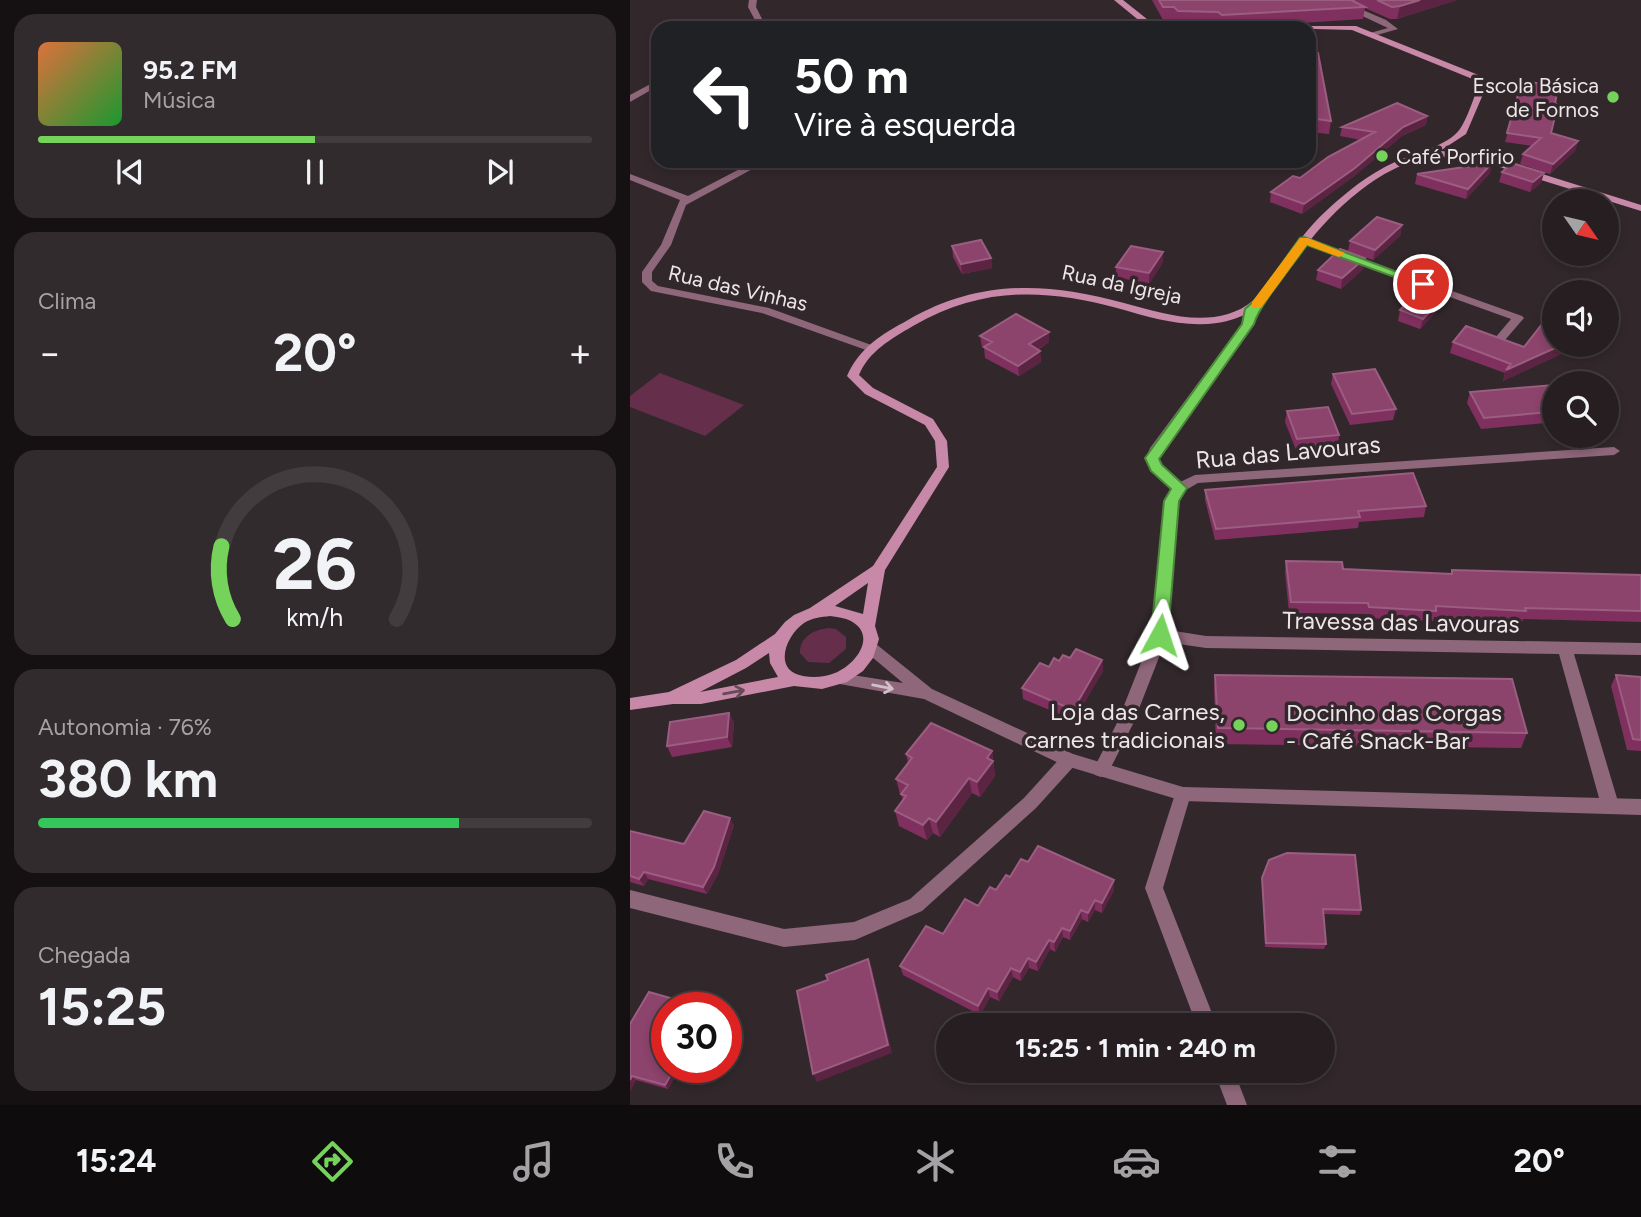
<!DOCTYPE html>
<html lang="pt">
<meta charset="utf-8">
<style>
:root{--surface:#261e21;--page:#322b2e;--text:#f1f3f6;--muted:#a4a2a5;--line:#423c3f;--accent:#75d25b}
body{margin:0;font-family:Figtree,sans-serif;background:var(--page);color:var(--text);height:100vh;display:flex;flex-direction:column;font-size:26px;white-space:nowrap}
*{box-sizing:border-box;margin:0}
p{font-size:23px;color:var(--muted)}
.icon{flex:none;width:38px;height:38px;fill:none;stroke:currentColor;stroke-width:2;stroke-linecap:round;stroke-linejoin:round}
.map{position:relative;flex:1;overflow:hidden}
.sheet{display:flex;flex-direction:column;gap:14px;padding:14px;background:#151012;width:630px}
.sheet>*{flex:none}
.guide{position:absolute;left:21px;top:21px;width:665px;height:147px;border-radius:21px;box-shadow:0 4px 10px #0003,0 0 0 2px var(--line);background:#202124;color:#fff;overflow:hidden}
.needle{width:46px;rotate:124deg}
.tools{position:absolute;left:912px;top:189px;display:grid;gap:14px}
.tools a{display:grid;place-items:center;width:77px;height:77px;border-radius:50%;background:var(--surface);box-shadow:0 4px 10px #0003,0 0 0 2px var(--line);font-size:35px}
.speed{position:absolute;left:21px;top:992px;display:flex;gap:14px;font-size:35px;font-weight:700;text-align:center}
.speed>*{display:grid;place-content:center;width:91px;height:91px;border-radius:50%;background:var(--surface);box-shadow:0 4px 10px #0003,0 0 0 2px var(--line);line-height:1}
.speed .limit{border:10px solid #d22;background:#fff;color:#111}
.pin{position:absolute;display:grid;place-items:center;width:60px;height:60px;color:#fff;margin:-30px;border:4px solid #fff;border-radius:50%;box-shadow:0 2px 7px #0007}
.me{position:absolute;width:77px;margin:-38px;rotate:5deg;stroke-linejoin:round;filter:drop-shadow(0 0 5px #0008)}
.turn{display:flex;align-items:center;gap:24px;height:147px;padding:0 28px;font-size:32px}
.turn .icon{width:91px;height:91px;stroke-width:2.5}
.turn b{display:block;font-size:49px;line-height:60px}
.big{font-size:52px;font-weight:700;line-height:1.1}
.sheet .widget{flex:1;display:flex;flex-direction:column;justify-content:center;gap:10px;min-width:0;padding:0 24px;border-radius:21px;background:var(--page)}
.sheet .dial{align-items:center;gap:0}
.dial svg{height:182px;overflow:visible;fill:none;stroke:var(--line);stroke-width:7;stroke-linecap:round;text-anchor:middle}
.dial text{fill:var(--text);stroke:none}
.song{display:flex;align-items:center;gap:21px}
.cover{width:84px;height:84px;border-radius:10px;background:linear-gradient(135deg,hsl(20 70% 55%),hsl(130 70% 35%))}
.played{height:7px;border-radius:4px;background:linear-gradient(90deg,var(--accent) 50%,var(--line) 50%)}
.keys{display:flex;justify-content:space-around;direction:ltr}
.heat{display:flex;justify-content:space-between;align-items:center;font-size:38px;direction:ltr}
.charge{height:10px;border-radius:5px;background:linear-gradient(90deg,#34c759 76%,var(--line) 0)}
.trip{position:absolute;left:306px;top:1013px;width:399px;height:70px;border-radius:35px;background:var(--surface);box-shadow:0 4px 10px #0003,0 0 0 2px var(--line);font-weight:700;line-height:70px;text-align:center}
.tab-bar{display:flex;height:112px;justify-content:space-around;align-items:center;background:#0f0c0d;color:var(--muted)}
.tab-bar .icon{width:49px;height:49px}
.tab-bar .selected{color:var(--accent)}
.tab-bar b{font-size:32px;color:var(--text)}
main{display:flex;flex:1;min-height:0}
.map>svg:first-child{display:block}
</style>
<main>
<section class="sheet">
<div class="widget">
<div class="song"><i class="cover"></i><div><b>95.2 FM</b><p>Música</p></div></div>
<div class="played"></div>
<div class="keys"><svg class="icon" aria-label="previous" viewBox="0 0 24 24"><path d="M18 5L8 12l10 7zM5 5v14"/></svg><svg class="icon" aria-label="pause" viewBox="0 0 24 24"><path d="M8 5v14M16 5v14"/></svg><svg class="icon" aria-label="next" viewBox="0 0 24 24"><path d="M6 5l10 7-10 7zM19 5v14"/></svg></div>
</div>
<div class="widget"><p>Clima</p>
<div class="heat"><a>−</a><b class="big">20°</b><a>+</a></div>
</div>
<div class="widget dial"><svg viewBox="0 0 100 80">
<path d="M14 69A42 42 0 1 1 86 69"/>
<path d="M14 69A42 42 0 0 1 9 37" stroke="#75d25b"/>
<text x="50" y="56" font-size="32" font-weight="700">26</text>
<text x="50" y="72" font-size="11">km/h</text>
</svg></div>
<div class="widget"><p>Autonomia · 76%</p><b class="big">380 km</b><div class="charge"></div></div>
<div class="widget"><p>Chegada</p><b class="big">15:25</b></div>
</section>
<div class="map">
<svg width="1011" height="1105" viewBox="0 0 1011 1105">
<rect width="100%" height="100%" fill="#32282c"/>
<!-- green -->
<path fill="#652e4b" d="M30 373 114 405 75 436 0 407V396Z
M199 628 206 629 216 637V649L199 663 178 662 170 653C170 636 184 630 199 628Z"/>
<g fill="none" stroke-linecap="round" stroke-linejoin="round">
<!-- service -->
<path fill="#8f677a" fill-rule="evenodd" d="M716 0H726L719 4 756 20 768 29 740 37V33L758 28 711 6V2Z"/>
<!-- minor -->
<path fill="#8f677a" fill-rule="evenodd" d="M119 0H127L126 7 135 25 131 28H122L127 24 118 7Z
M28 80V86L0 102V95Z
M125 161H137L56 205 41 245 22 272V281L28 286 139 308 244 346V350H236L132 313 21 291 12 282V272L31 245 50 200 0 180V174L58 196Z
M674 238 892 316 894 318 875 340H867L865 338 881 319 670 243 669 241Z
M621 306 627 309 624 324 531 452 528 459 531 466 550 482 565 475 984 447 990 451 984 455 568 483 554 491 549 501 538 630 576 636 1011 643V655L944 654 989 805 986 810 980 813 974 810 971 805 929 654 576 648 535 642 503 724 477 775 471 777 465 775 463 770 487 723 522 635 535 501 542 489 521 471 516 459 520 448 612 324 615 309Z
M439 753 445 755 447 760 445 765 406 808 292 911 225 940 154 947 0 908V890L154 929 224 922 280 899 394 798 433 755Z
M553 787 559 789 561 794 533 888 587 1026H567L515 888 545 794 547 789Z
M584 1071H604L617 1105H597Z"/>
<!-- tertiary -->
<path fill="#8f677a" fill-rule="evenodd" d="M241 642 246 644 302 689 443 754 553 787 1011 799V815L553 801 433 765 294 699 204 683 202 679 204 675 210 673 273 683 236 652 233 648 236 644Z"/>
<!-- secondary -->
<path fill="#c888a7" fill-rule="evenodd" d="M484 0H493L522 23 539 28 517 27Z
M652 26H726L851 76 857 85 836 134 810 151 838 153 868 160 1011 205V211L850 161C833 158 815 155 798 158 752 164 702 211 675 247 649 282 636 316 587 323 553 328 519 317 487 308 413 288 351 287 283 326 261 339 239 351 229 375L243 388 303 419 317 441 319 467 255 570 245 626 249 639 243 658 233 671 217 682 192 689 164 686 71 704H43L0 710V698L39 692 106 660 145 634 155 622 164 615 180 608 243 566 307 467 305 441 295 425 235 394 217 376C229 348 252 334 278 320 349 279 417 282 494 303 527 312 564 324 598 314 637 303 654 259 677 231 692 213 710 198 728 184 739 176 752 168 765 162 783 154 818 146 830 129 838 117 843 99 849 85L845 80 722 30 648 28ZM238 583 233 614 205 606ZM200 616C207 617 215 618 221 621 248 636 225 665 205 673 195 677 184 678 173 676 142 671 156 635 174 623 182 618 191 617 200 616ZM139 653 140 663 148 677 70 692 116 668Z"/>
</g>
<!-- wall -->
<path fill="#80305e" d="M522 0H721L725 2V0H827L767 19H760L735 8 733 19 595 28H591L588 25 547 24 544 20H533Z
M679 56 701 121 699 134 679 132Z
M892 81 925 104 921 133 948 141 945 151 920 174 890 164 893 154 902 146 875 142Z
M797 116 796 125 772 136 723 177 672 214 640 202 641 192 670 178 731 140 710 136 712 127Z
M872 172 911 183 900 192 869 182Z
M860 173 836 199 785 184 787 174Z
M772 225 770 236 743 260 718 251 720 241Z
M322 246 361 258 362 268 332 274 323 257Z
M533 262 519 284 486 277V267Z
M733 269 711 289 686 280 688 270Z
M816 294 814 304 790 329 768 321 770 310Z
M350 336 419 342 408 350 410 351 411 362 389 376 355 358 354 348 352 347Z
M823 342 894 347 924 345H947L944 348 873 381 875 373 820 353Z
M703 374 766 409 763 420 720 425 701 384Z
M924 385V425L917 426 916 423 851 429 837 403 840 392Z
M657 411 709 435 708 446 666 450 655 422Z
M575 490 796 506 794 517 729 522 728 528 585 540 575 500Z
M656 561 713 569 820 574 822 570 1011 575V622L893 619 892 622 804 617 803 621 736 618V614L659 613 655 572Z
M440 658 472 660 473 671 444 720 393 699 392 688 419 667 429 661Z
M585 675 897 733 891 748 586 744 584 690Z
M986 675 1011 677V751L997 750 981 686Z
M99 713 104 723 102 747 42 757 37 746Z
M362 751 365 776 350 797 342 793 310 837 303 833 297 840 269 826 265 811 273 800 271 795 270 794 266 779 278 763 276 754Z
M104 825 88 874 77 894 18 879 14 886 0 882V831L54 844Z
M398 862 484 890 472 913 465 910 458 922 452 919 440 940 433 937 425 952 420 949 408 971 399 968 391 981 383 977 369 1001 360 997 350 1015 273 975 270 966 313 934 348 906Z
M632 878 731 910 730 915 693 914 696 944 694 949 635 947 632 883Z
M0 1024 37 1068H58L53 1076 46 1075 38 1089 6 1080 0 1091Z"/>
<!-- shaded-wall -->
<path fill="#5c2443" d="M790 0H827L767 19 770 6Z
M797 116 796 125 772 136 723 177 672 214 674 204 773 127Z
M948 141 945 151 920 174 923 164Z
M862 163 860 173 836 199 838 189Z
M914 173 911 183 900 192 903 182Z
M772 225 770 236 743 260 745 250Z
M533 252V262L519 284V273Z
M361 258 362 268 332 274 331 264Z
M735 258 733 269 711 289 712 278Z
M816 294 814 304 790 329 793 319Z
M419 332V342L399 355V344Z
M932 345H947L944 348 873 381 876 370Z
M410 351 411 362 389 376 388 366Z
M472 660 473 671 444 720 443 710Z
M99 713 104 723 102 747 97 737Z
M362 751 365 776 350 797 347 782 357 758Z
M339 778 342 793 310 837 306 822Z
M100 818 104 825 88 874 77 894 73 887Z
M299 818 303 833 297 840 293 825Z
M14 872 18 879 14 886 9 879Z
M484 880V890L472 913V903Z
M465 900V910L458 922V913Z
M451 910 452 919 440 940V931Z
M432 928 433 937 425 952 424 942Z
M419 940 420 949 408 971 406 962Z
M398 958 399 968 391 981 390 972Z
M238 959 242 968 262 1053 187 1082 183 1074Z
M381 968 383 977 369 1001 367 992Z
M358 988 360 997 350 1015 348 1006Z
M52 1068H58L53 1076 50 1072Z
M43 1071 46 1075 38 1089 35 1085Z
M2 1076 6 1080 0 1091V1080Z"/>
<!-- building -->
<path fill="#8c436c" stroke="#9b5d80" stroke-width="2" d="M529 0H721L735 7 592 15 588 12 548 11 544 7H533Z
M747 0H790L770 6 762 7Z
M688 53 701 121 679 118V56Z
M892 81 928 86 925 104H928L921 133 948 141 923 164 893 154 911 138 877 133Z
M767 103 797 116 773 127 725 168 674 204 641 192 663 176 670 178 698 157 745 132 712 127Z
M862 163 838 189 787 174Z
M882 163 914 173 903 182 872 172Z
M747 217 772 225 745 250 720 241Z
M351 240 361 258 331 264 322 246Z
M501 246 533 252 519 273 486 267Z
M710 249 735 258 712 278 688 270Z
M794 286 816 294 793 319 770 310Z
M923 310 924 345H932L876 370 881 364 823 342 836 326 894 347Z
M386 314 419 332 399 344 410 351 388 366 354 347 362 342 350 336Z
M745 369 766 409 722 414 703 374Z
M924 385V415H921L919 412 854 418 840 392Z
M698 407 709 435 667 439 657 411Z
M783 473 796 506 728 511 730 517 586 529 575 490Z
M656 561 712 562 713 569 822 574V570L1011 575V611L895 608 896 611 806 606V611L739 607 738 603 661 602Z
M446 649 472 660 443 710 392 688 410 663 419 667 424 658 429 661 433 655 440 658Z
M585 675 882 679 897 733 588 728Z
M986 675 1011 677V740L1003 739Z
M99 713 97 737 37 746 40 722Z
M301 723 362 751 357 758 363 761 347 782 339 778 306 822 299 818 293 825 265 811 276 796 271 794 278 785 266 779 282 758 276 754Z
M74 811 100 818 84 867 73 887 14 872 9 879 0 876V831L54 844Z
M408 846 484 880 472 903 465 900 458 913 451 910 440 931 432 928 424 942 419 940 406 962 398 958 390 972 381 968 367 992 358 988 348 1006 270 966 296 926 313 934 335 899 348 906 360 887 366 890 376 875 380 877 391 859 398 862Z
M657 853 725 855 731 910 693 909 696 944 636 943 632 878 639 860Z
M238 959 258 1045 183 1074 167 991 198 980 196 975Z
M19 992 75 1008H37V1068H52L50 1072 43 1071 35 1085 2 1076 0 1080V1024Z"/>
<!-- one-way arrows -->
<defs><path id="oneway-shaft" d="M-6 0H5M1.5-3L5.5 0L1.5 3" fill="none" stroke-width="1.6" stroke-linecap="round" stroke-linejoin="round" transform="scale(1.75)"/></defs>
<use stroke="#d1c0c8" href="#oneway-shaft" transform="translate(253 687) rotate(11)"/>
<use stroke="#664a57" href="#oneway-shaft" transform="translate(104 692) rotate(-10)"/>
<!-- route -->
<path fill="#75d25b" stroke="#4c883b" stroke-width="2" d="M674 237 799 284 789 286 677 245C663 265 629 305 624 324L529 459 532 465 557 488 549 501 538 635 536 640H524L521 635 534 501 541 489 521 471 515 458 612 324 615 309 628 297 670 238Z"/>
<!-- slow -->
<path fill="#f59e0b" d="M670 238H678L715 253 709 257 677 245 631 308H622V302Z"/>
<!-- markers -->
<g fill="#75d25b" stroke="#32282c" stroke-width="2.5">
<circle cx="983" cy="97" r="7"/>
<circle cx="752" cy="156" r="7"/>
<circle cx="609" cy="725" r="7"/>
<circle cx="642" cy="726" r="7"/>
</g>
<g text-anchor="middle" dominant-baseline="central" stroke-width="7" stroke-linejoin="round" paint-order="stroke">
<!-- far-poi labels -->
<g font-size="21" fill="#ede6e9" stroke="#32282c" text-anchor="end">
<text x="969" y="85">Escola Básica<tspan x="969" dy="24">de Fornos</tspan></text>
<text x="766" y="156" text-anchor="start">Café Porfirio</text>
</g>
<!-- far-street labels -->
<g font-size="21" fill="#ede6e9" stroke="#32282c">
<text transform="translate(492 284) rotate(12)">Rua da Igreja</text>
<text transform="translate(108 288) rotate(13)">Rua das Vinhas</text>
</g>
<!-- street labels -->
<g font-size="24" fill="#ede6e9" stroke="#32282c">
<text transform="translate(658 452) rotate(-5)">Rua das Lavouras</text>
<text transform="translate(771 622) rotate(1)">Travessa das Lavouras</text>
</g>
<!-- poi labels -->
<g font-size="24" fill="#ede6e9" stroke="#32282c" text-anchor="end">
<text x="595" y="711">Loja das Carnes,<tspan x="595" dy="28">carnes tradicionais</tspan></text>
<text x="656" y="712" text-anchor="start">Docinho das Corgas<tspan x="656" dy="28">- Café Snack-Bar</tspan></text>
</g>
</g>
</svg>
<div class="tools">
<a><svg class="needle" viewBox="-14 -14 28 28"><path d="M0-13l5 13h-10z" fill="#e53935"/><path d="M0 13l5-13h-10z" fill="#a4a2a5"/></svg></a>
<a><svg class="icon" aria-label="sound" viewBox="0 0 24 24"><path d="M4 9h4l5-4v14l-5-4H4zM17 9q2 3 0 6"/></svg></a>
<a><svg class="icon" aria-label="search" viewBox="0 0 24 24"><circle cx="10" cy="10" r="6"/><path d="M15 15l6 6"/></svg></a>
</div>
<div class="speed"><div class="limit">30</div></div>
<div class="pin" style="left:793px;top:284px;background:#d93025"><svg class="icon" aria-label="arrive" viewBox="0 0 24 24"><path d="M6 21V4h12l-3 4 3 4H6"/></svg></div>
<svg class="me" style="left:530px;top:635px" viewBox="-20 -20 40 40"><path d="M0-17L14 15 0 8-14 15z" fill="#75d25b" stroke="#fff" stroke-width="4"/></svg>
<div class="trip">15:25 · 1 min · 240 m</div>
<div class="guide">
<div class="turn"><svg class="icon" aria-label="left" viewBox="0 0 24 24"><path d="M17 20v-9H6M10 6l-5 5 5 5"/></svg><div><b>50 m</b>Vire à esquerda</div></div>
</div>
</div>
</main>
<nav class="tab-bar">
<b>15:24</b>
<svg class="icon selected" aria-label="directions" viewBox="0 0 24 24"><path d="M12 3l9 9-9 9-9-9zM9 14v-3h6M13 9l2 2-2 2"/></svg>
<svg class="icon" aria-label="music" viewBox="0 0 24 24"><path d="M9 18V5l10-2v13"/><circle cx="6" cy="18" r="3"/><circle cx="16" cy="16" r="3"/></svg>
<svg class="icon" aria-label="phone" viewBox="0 0 24 24"><path d="M5 4h4l2 5-3 2q2 4 5 5l2-3 5 2v4C11 20 4 13 5 4z"/></svg>
<svg class="icon" aria-label="climate" viewBox="0 0 24 24"><path d="M12 3v18M4 7l16 10M4 17L20 7"/></svg>
<svg class="icon" aria-label="car" viewBox="0 0 24 24"><path d="M5 17H2v-5l4-1 3-4h7l3 4 3 1v5h-3M9 17h6M6 11h13"/><circle cx="7" cy="17" r="2"/><circle cx="17" cy="17" r="2"/></svg>
<svg class="icon" aria-label="filters" viewBox="0 0 24 24"><path d="M4 7h16M4 17h16"/><circle cx="9" cy="7" r="2"/><circle cx="15" cy="17" r="2"/></svg>
<b>20°</b>
</nav>
